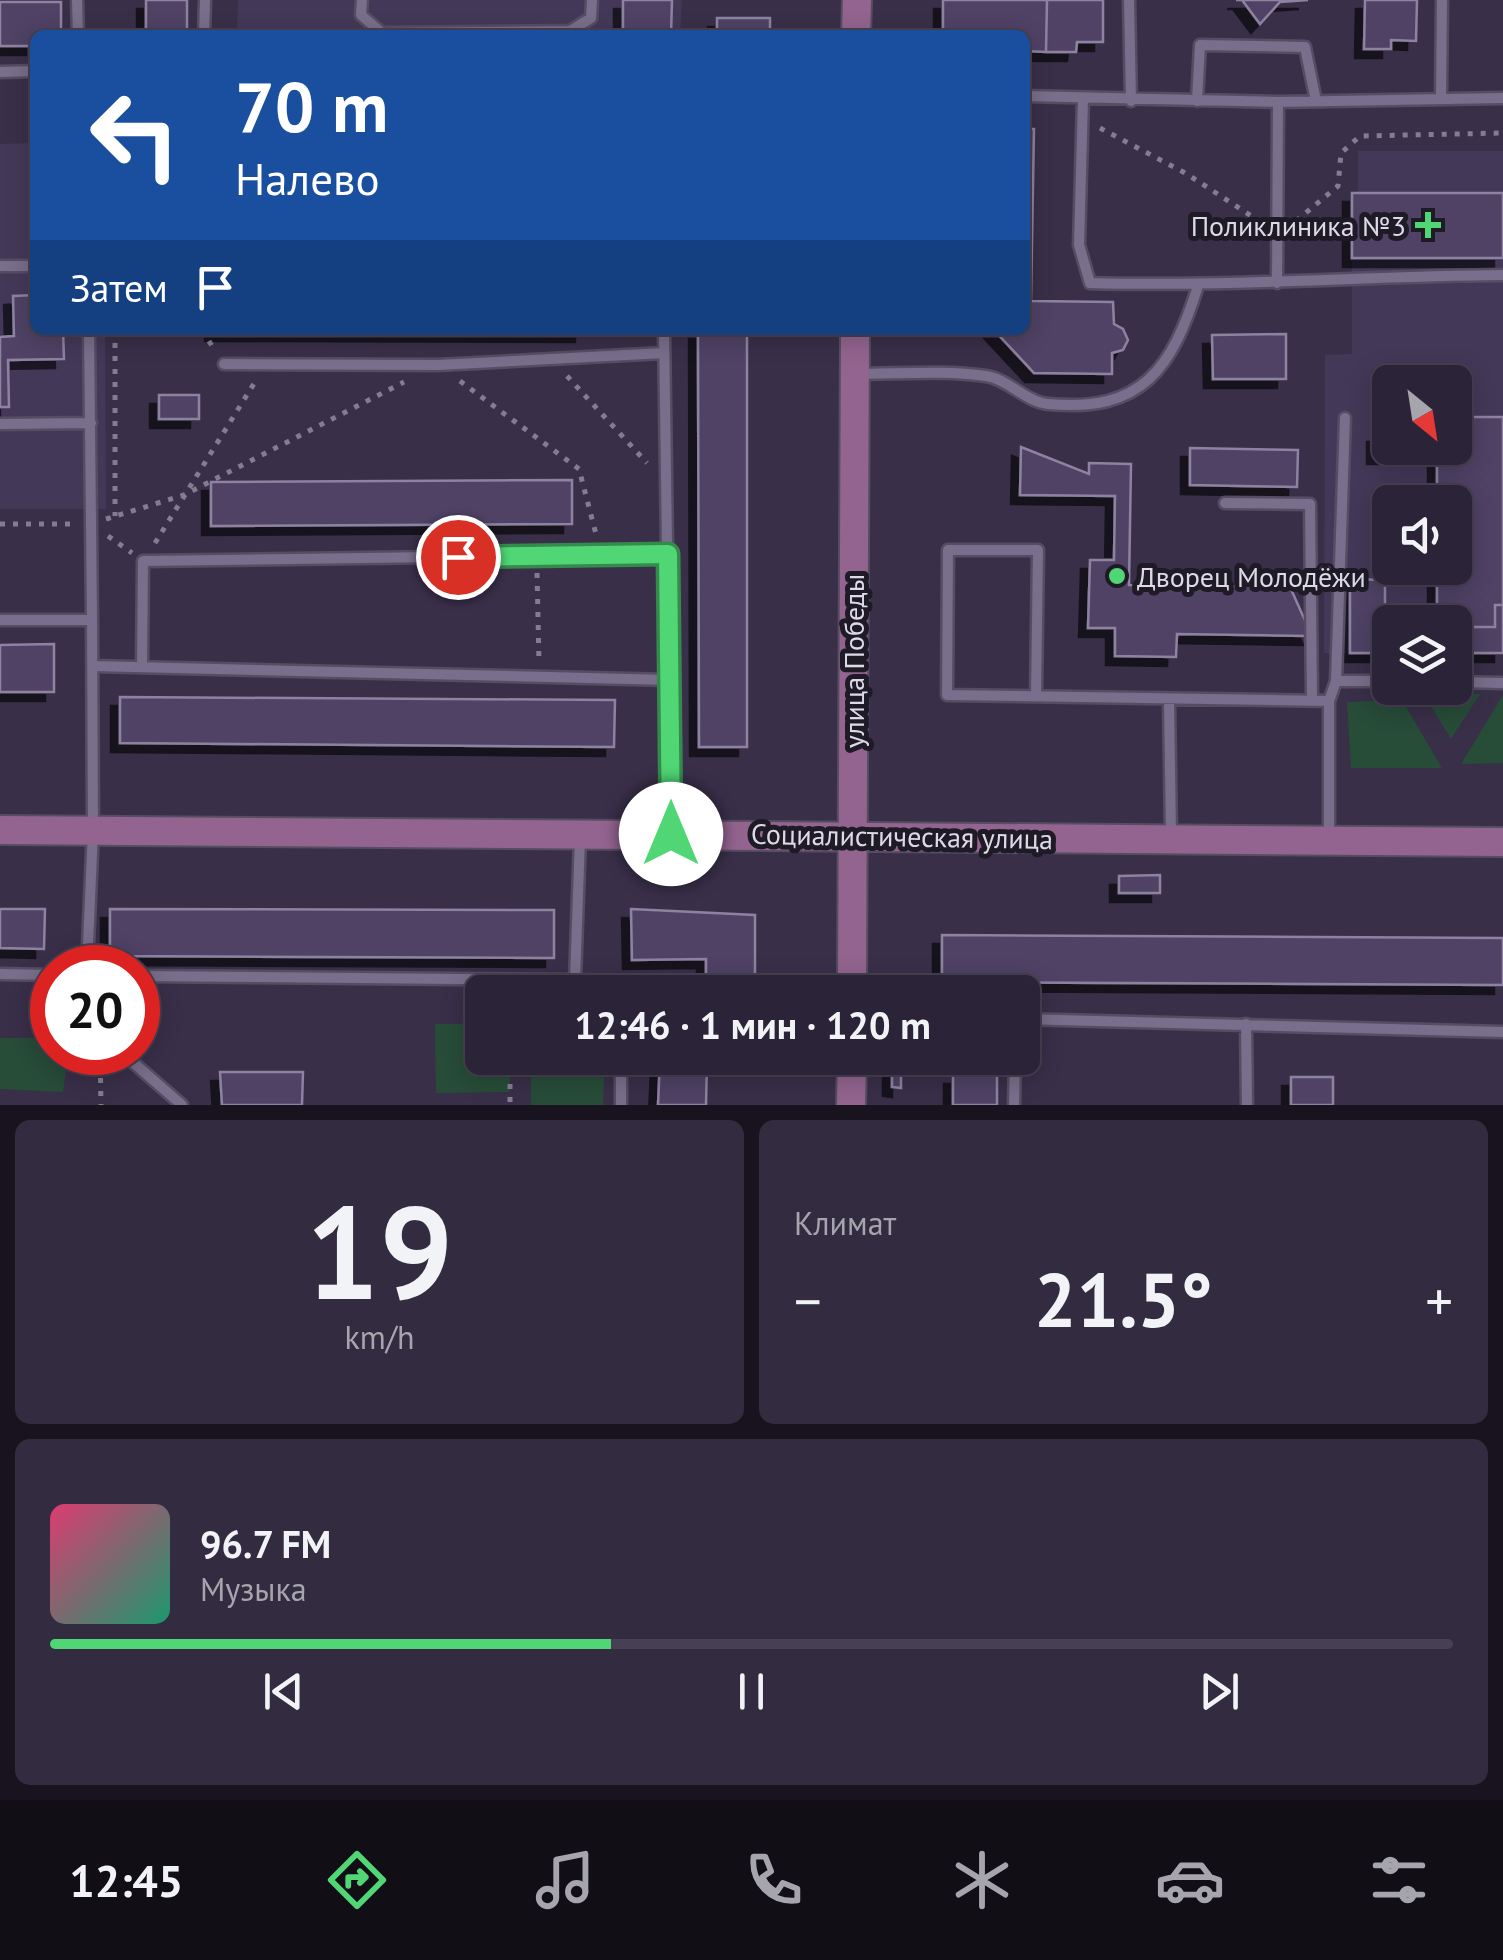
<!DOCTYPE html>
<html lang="ru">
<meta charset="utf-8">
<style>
:root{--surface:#2b2337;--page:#332b3f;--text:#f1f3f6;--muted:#a6a4ad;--line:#474052;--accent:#50d675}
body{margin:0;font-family:"PT Sans",sans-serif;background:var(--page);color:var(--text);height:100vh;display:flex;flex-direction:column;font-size:38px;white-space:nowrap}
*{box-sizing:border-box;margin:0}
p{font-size:32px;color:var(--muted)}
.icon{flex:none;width:55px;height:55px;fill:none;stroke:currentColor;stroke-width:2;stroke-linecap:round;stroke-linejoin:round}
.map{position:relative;height:1105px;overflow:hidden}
.side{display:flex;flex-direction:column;gap:15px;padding:15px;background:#18131e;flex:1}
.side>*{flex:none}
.top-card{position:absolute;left:30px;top:30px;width:1000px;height:305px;border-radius:15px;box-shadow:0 5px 25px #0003,0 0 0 2px var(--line);background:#1a4fa0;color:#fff;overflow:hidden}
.needle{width:65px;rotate:150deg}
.buttons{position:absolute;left:1372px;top:365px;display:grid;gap:20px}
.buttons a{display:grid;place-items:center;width:100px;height:100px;border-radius:15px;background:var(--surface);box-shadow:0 5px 25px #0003,0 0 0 2px var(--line);font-size:50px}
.speed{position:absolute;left:30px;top:945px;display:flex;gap:20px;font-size:50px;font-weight:700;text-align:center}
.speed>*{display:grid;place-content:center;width:130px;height:130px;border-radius:50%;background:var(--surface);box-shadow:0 5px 25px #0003,0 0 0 2px var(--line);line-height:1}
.speed .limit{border:15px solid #d22;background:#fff;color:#111}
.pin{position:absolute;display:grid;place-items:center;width:85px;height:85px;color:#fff;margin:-42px;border:5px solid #fff;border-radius:50%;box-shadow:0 2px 10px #0007}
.me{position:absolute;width:110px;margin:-55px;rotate:0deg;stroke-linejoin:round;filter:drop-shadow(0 0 8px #0008)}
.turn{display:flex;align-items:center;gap:35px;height:210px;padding:0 40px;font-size:45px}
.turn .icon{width:130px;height:130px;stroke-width:2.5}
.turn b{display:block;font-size:70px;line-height:85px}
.then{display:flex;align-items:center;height:95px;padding:0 40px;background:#0003;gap:20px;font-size:38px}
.big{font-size:75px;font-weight:700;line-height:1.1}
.side .tile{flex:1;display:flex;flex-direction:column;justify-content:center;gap:15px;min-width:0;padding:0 35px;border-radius:15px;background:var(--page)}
.side .dial{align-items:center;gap:0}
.dial b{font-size:130px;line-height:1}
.song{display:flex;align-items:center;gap:30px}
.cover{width:120px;height:120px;border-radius:15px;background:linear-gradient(135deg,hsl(340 70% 55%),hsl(160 70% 35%))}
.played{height:10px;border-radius:5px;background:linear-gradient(90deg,var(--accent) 40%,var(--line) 40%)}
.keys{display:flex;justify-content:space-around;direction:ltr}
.heat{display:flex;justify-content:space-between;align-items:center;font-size:55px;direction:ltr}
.side .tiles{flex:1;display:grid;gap:15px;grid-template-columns:1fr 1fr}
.tile:last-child{grid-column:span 2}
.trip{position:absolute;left:465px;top:975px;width:575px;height:100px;border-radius:15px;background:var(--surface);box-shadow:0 5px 25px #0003,0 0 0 2px var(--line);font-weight:700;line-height:100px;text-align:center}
.tabs{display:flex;height:160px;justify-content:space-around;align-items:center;background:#110e16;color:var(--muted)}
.tabs .icon{width:70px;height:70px}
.tabs .selected{color:var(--accent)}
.tabs b{font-size:45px;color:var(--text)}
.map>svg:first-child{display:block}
</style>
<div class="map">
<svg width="1503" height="1105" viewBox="0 0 1503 1105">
<defs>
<filter id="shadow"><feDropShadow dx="-9" dy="9" stdDeviation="0" flood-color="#0009"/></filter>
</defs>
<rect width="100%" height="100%" fill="#392f49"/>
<!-- built -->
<path fill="#443858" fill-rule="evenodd" d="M238 0H682L680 35H237Z
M35 143V330H105L106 509H0V144Z
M1358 151H1503V653H1455V622H1390V653H1324L1325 355 1352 354V193L1358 192ZM1390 382H1455V448H1390ZM1390 502H1455V568H1390Z"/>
<!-- green -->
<path fill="#274c38" d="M1480 694 1451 739 1424 695Z
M1503 695V763L1461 764Z
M1402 700 1442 768H1351L1347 702Z
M435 1024H482V1058H510V1092L436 1093Z
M0 1038H50L52 1052 58 1053 66 1069 63 1092 0 1089Z
M531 1058H605L603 1105H531Z"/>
<!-- building -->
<path fill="#504365" stroke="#8d82a0" stroke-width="2.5" filter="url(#shadow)" d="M146 0H187V34H146Z
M623 0H672L671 35H623Z
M943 0H1047L1046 52 1025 51V35H943Z
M1047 0H1103V42H1077L1076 52H1046Z
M1236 0H1308L1280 2 1260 24 1242 0Z
M1365 0H1417L1416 41 1391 40V49H1364Z
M0 2H61V35H35V46H0Z
M717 18H770V35H717Z
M1025 129H1034L1031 301 1113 302 1114 324 1123 329 1128 340 1123 350 1112 353V374L1034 373 994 330H1025Z
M1352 193H1503V258H1352Z
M35 295V330H63L64 359 8 360 9 407H0V337L14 336 13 296Z
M214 330H584V333L214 332Z
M698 330H747V747H699Z
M1286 334V379H1213L1212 335Z
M159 395H199V419H159Z
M1455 417H1503V605H1495V627H1464L1465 607H1437V568H1455V502H1437V448H1455Z
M1376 433H1390V448H1414V455H1376Z
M1021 447 1089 474V463L1131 464 1129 585 1290 587 1312 636 1177 634 1176 657 1115 656V628H1088L1090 560H1114L1115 496 1020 495Z
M1190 448 1298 450 1297 487 1190 485Z
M572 480V524L211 526V482Z
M1350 579 1385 580V607H1465L1464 627H1495V605H1503V653H1455V622H1390V653H1350Z
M54 644V692H0V645Z
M120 697 615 700 614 747 120 743Z
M1160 875V893H1119V876Z
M0 909H45L44 949 0 948Z
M110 909 554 910V958L110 956Z
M631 909 755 915V992H706V959L632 960Z
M942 935 1503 938V985L942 982Z
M707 1058H755V1061H707Z
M892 1058H901V1088L892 1087Z
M660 1060 707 1061 706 1105H658Z
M220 1072H303L302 1105H222Z
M953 1075H997V1105H953Z
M1291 1077H1333V1105H1291Z"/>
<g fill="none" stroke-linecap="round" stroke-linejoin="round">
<defs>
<path id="lane" d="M77 0 78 35
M362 0 361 15 382 33 570 31 591 18 592 0
M1129 0 1131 101
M204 35 205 0
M0 72 35 71
M1025 96 1278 102 1503 98
M1441 97 1442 0
M1083 99 1079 245 1090 283C1228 287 1365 276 1503 275
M1197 101 1200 45 1305 47 1316 101
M0 266H35
M1277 283 1278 102
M89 330 92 620
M664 330 671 834
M224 364 438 365 664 353
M856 374C898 374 944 370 986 376 1008 379 1026 402 1048 404 1143 413 1172 368 1198 286
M0 424 91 423
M1225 503 1310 504 1312 700
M0 620H92L93 830 87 968
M93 666 670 680
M142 667 143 561 667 554
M1336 681H1390
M1455 682 1503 683
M1036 696 1038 550H948L947 695 1329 701 1336 681 1345 418
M1169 701 1171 835
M580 838 575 980 622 981V992
M1329 840V701
M0 974 52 975
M138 976 575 980
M1022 1019 1503 1032
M1246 1024 1247 1105
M121 1052 182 1105
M621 1105V1058
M1014 1105 1015 1058"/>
<path id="secondary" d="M856 35 857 0
M0 830 1503 842
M852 992 855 330
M851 1105 852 1058"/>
</defs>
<!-- lane casing -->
<use href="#lane" stroke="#554d62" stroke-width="15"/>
<!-- secondary casing -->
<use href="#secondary" stroke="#554d62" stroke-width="32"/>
<!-- path -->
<path stroke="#847d92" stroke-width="5" stroke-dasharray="5 8" stroke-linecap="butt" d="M1100 128 1187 174 1259 221
M1296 221 1338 186 1341 153 1360 136 1503 133
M115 330V516
M202 330 214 349
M567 376 647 463
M460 381 579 469 597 538
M106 519 184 495 404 382
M0 524H77
M108 536 132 553
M155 543 255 382
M537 573 539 662
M100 1052 101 1105
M510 1058V1105"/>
<!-- lane -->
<use href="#lane" stroke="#796e8b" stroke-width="10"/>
<!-- secondary -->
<use href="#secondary" stroke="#92648f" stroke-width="28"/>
</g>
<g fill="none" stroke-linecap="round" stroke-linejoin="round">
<defs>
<path id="route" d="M458 557 668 554 671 834"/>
</defs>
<!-- route casing -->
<use href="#route" stroke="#348b4c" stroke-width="25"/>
<!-- route -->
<use href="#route" stroke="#50d675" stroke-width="18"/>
</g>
<!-- markers -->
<g fill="#50d675" stroke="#1e1a26" stroke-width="4">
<path d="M1423 210h10v10h10v10h-10v10h-10v-10h-10v-10h10z"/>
<circle cx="1117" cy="576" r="10"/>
</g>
<g text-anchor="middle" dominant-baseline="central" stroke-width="10" stroke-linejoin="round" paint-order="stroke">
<!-- poi labels -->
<g font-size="28" fill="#ded9e9" stroke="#1e1a26" text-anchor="end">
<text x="1406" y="225">Поликлиника №3</text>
<text x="1137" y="576" text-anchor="start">Дворец Молодёжи</text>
</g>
<!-- street labels -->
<g font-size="28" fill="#ded9e9" stroke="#1e1a26">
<text transform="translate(853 661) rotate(-90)">улица Победы</text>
<text transform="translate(902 836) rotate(1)">Социалистическая улица</text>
</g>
</g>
</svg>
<div class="buttons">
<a><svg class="needle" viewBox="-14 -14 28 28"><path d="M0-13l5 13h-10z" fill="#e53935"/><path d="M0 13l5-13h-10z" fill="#a6a4ad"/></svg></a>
<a><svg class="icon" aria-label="sound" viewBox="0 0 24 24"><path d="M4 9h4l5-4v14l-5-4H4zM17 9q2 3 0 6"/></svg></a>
<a><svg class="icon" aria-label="layers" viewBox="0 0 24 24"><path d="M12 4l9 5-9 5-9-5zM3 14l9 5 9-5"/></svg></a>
</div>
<div class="speed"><div class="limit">20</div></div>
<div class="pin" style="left:458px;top:557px;background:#d93025"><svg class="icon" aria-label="arrive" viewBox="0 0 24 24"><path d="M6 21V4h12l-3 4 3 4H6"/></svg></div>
<svg class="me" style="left:671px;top:834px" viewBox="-20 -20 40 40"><circle r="19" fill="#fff"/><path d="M0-13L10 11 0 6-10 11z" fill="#50d675"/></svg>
<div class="trip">12:46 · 1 мин · 120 m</div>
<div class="top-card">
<div class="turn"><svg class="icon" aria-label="left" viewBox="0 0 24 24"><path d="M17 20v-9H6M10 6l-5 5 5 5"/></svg><div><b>70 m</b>Налево</div></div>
<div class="then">Затем<svg class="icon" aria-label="arrive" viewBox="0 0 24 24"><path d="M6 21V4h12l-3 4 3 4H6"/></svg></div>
</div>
</div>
<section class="side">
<div class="tiles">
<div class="tile dial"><b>19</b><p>km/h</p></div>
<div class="tile"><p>Климат</p>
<div class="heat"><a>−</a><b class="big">21.5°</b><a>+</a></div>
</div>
<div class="tile">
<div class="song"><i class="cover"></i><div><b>96.7 FM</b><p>Музыка</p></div></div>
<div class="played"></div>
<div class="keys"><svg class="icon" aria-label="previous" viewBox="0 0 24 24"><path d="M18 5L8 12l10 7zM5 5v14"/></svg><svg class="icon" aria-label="pause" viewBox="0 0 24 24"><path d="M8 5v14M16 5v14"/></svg><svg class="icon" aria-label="next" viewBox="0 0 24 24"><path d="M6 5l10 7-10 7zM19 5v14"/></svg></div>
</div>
</div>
</section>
<nav class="tabs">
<b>12:45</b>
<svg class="icon selected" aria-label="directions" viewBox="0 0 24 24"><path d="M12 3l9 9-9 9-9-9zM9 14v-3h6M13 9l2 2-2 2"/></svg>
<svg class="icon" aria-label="music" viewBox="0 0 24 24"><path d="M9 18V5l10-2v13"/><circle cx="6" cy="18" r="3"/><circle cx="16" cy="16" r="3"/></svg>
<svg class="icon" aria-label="phone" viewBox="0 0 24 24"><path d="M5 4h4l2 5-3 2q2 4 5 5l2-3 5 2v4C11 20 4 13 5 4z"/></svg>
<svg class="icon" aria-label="climate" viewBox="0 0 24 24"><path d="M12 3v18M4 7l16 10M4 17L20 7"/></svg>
<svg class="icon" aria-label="car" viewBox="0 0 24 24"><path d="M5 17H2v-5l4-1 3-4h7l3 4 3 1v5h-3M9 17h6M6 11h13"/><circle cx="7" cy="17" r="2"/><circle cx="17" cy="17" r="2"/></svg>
<svg class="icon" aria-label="filters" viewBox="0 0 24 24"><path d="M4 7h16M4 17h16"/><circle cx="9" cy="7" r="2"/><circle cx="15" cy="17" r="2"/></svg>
</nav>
